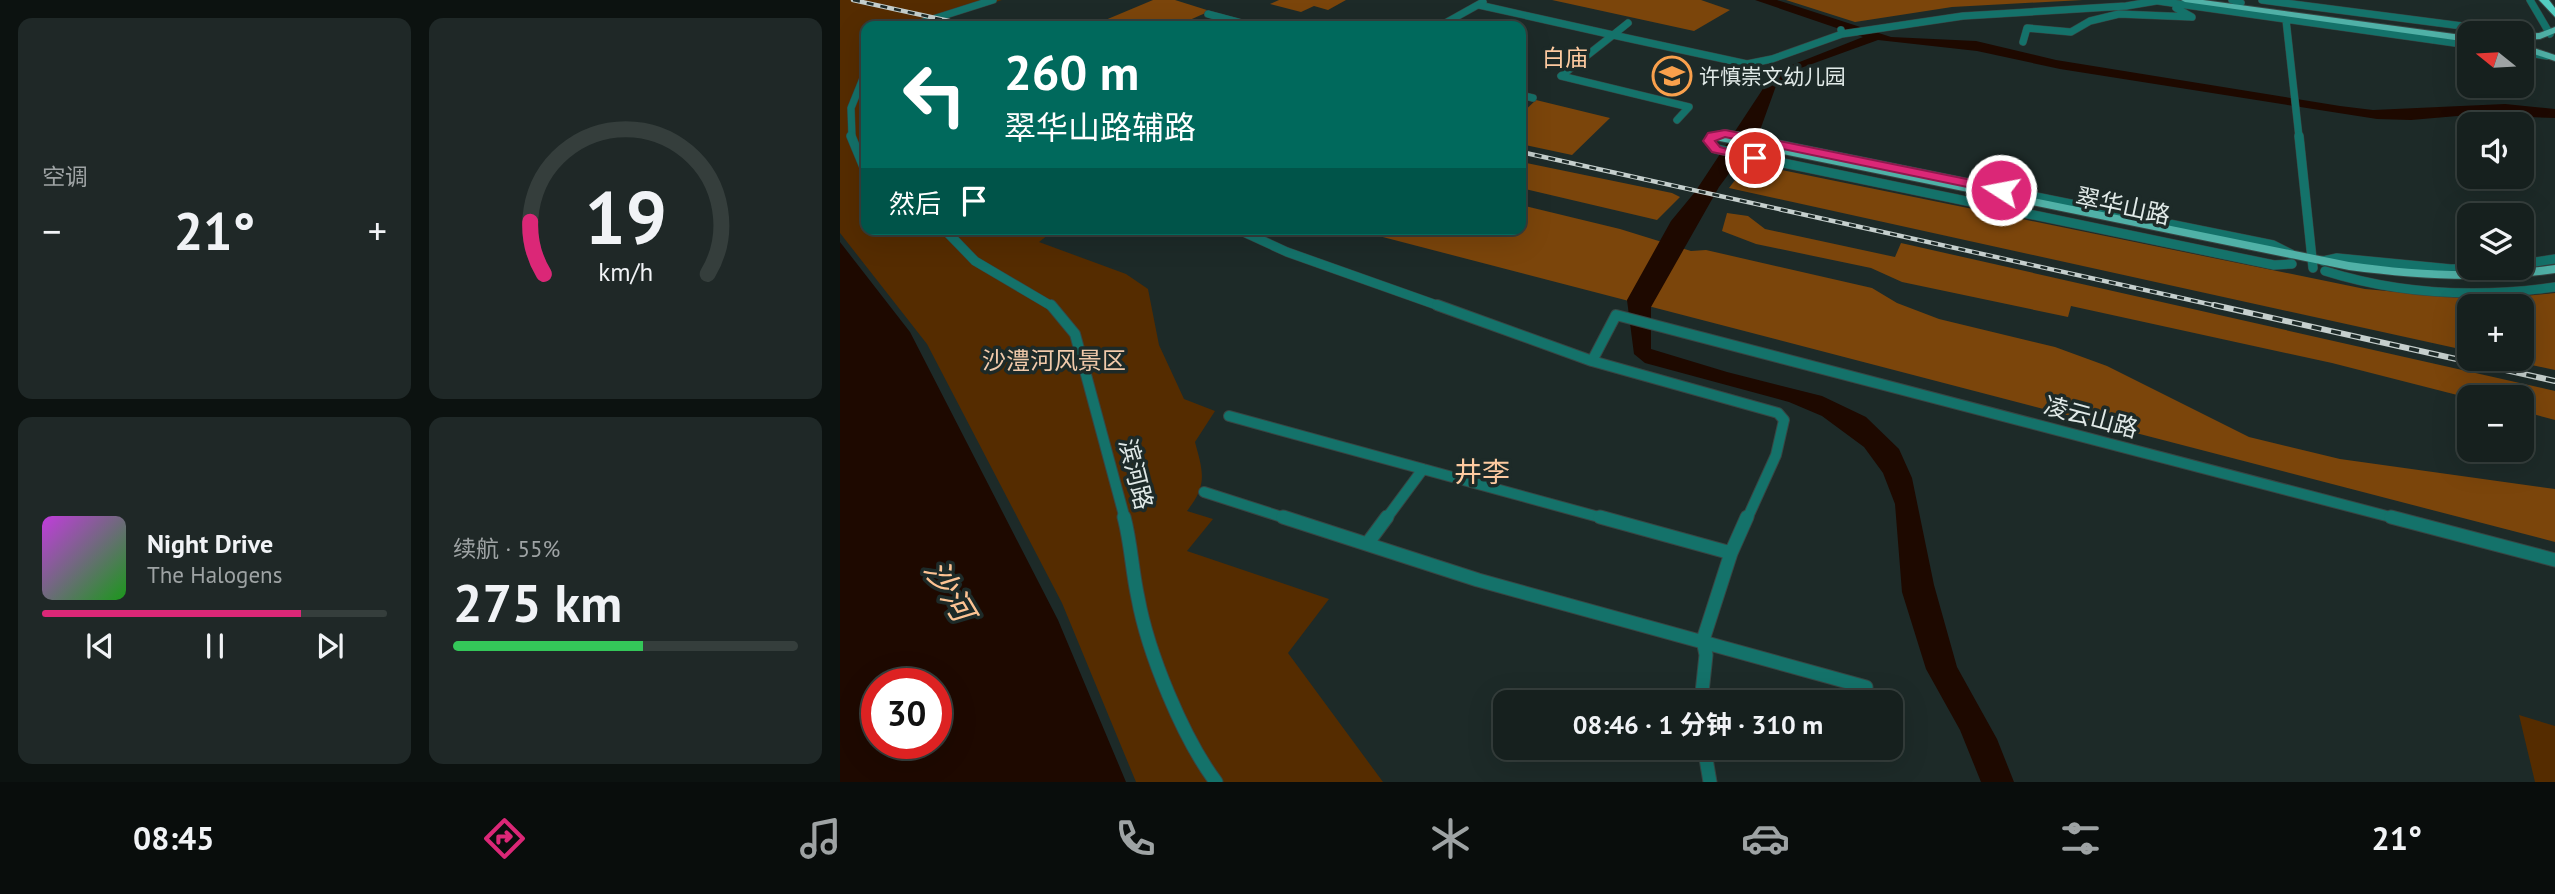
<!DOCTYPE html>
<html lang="zh">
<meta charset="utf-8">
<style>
:root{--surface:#16201e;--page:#1f2827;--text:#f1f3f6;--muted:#9ea3a4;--line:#353e3c;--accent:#db2777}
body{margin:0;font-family:"PT Sans","Noto Sans SC",sans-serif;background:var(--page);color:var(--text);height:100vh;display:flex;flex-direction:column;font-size:26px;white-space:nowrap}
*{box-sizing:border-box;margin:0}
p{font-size:23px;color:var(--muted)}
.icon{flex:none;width:38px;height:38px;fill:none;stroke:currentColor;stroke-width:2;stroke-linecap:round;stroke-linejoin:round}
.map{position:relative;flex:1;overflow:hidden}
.panel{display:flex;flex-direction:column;gap:18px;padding:18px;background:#0c1210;width:840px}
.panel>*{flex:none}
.banner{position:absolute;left:21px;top:21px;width:665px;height:214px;border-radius:14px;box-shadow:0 7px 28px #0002,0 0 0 2px var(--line);background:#00695c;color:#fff;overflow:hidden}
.needle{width:46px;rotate:288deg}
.buttons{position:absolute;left:1617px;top:21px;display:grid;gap:14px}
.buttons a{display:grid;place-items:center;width:77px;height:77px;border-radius:14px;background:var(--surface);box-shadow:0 7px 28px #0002,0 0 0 2px var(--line);font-size:35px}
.speed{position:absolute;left:21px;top:668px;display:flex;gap:14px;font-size:35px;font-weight:700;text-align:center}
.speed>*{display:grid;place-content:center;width:91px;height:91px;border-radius:50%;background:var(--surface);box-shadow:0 7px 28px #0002,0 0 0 2px var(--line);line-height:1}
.speed .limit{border:10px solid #d22;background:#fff;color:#111}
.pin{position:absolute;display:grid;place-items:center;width:60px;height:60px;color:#fff;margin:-30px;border:4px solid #fff;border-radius:50%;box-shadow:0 2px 7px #0007}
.me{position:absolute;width:77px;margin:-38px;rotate:281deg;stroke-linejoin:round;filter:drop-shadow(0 0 5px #0008)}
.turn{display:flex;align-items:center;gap:24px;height:147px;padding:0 28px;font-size:32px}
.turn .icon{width:91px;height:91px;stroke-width:2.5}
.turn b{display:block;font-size:49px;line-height:60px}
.then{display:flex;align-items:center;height:66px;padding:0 28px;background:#0003;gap:14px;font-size:26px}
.big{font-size:52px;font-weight:700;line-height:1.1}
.panel .tile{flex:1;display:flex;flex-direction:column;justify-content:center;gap:10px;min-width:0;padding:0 24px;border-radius:14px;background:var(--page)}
.panel .dial{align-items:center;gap:0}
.dial svg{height:182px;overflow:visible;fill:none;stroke:var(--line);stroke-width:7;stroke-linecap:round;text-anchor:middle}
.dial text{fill:var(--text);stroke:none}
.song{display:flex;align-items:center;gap:21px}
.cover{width:84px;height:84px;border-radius:10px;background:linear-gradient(135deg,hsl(290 70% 55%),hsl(120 70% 35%))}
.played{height:7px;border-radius:4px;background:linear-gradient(90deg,var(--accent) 75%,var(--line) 75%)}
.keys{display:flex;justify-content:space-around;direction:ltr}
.heat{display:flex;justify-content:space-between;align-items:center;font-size:38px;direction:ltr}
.charge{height:10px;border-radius:5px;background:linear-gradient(90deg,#34c759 55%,var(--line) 0)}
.panel .tiles{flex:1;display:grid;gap:18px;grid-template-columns:repeat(2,1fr)}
.trip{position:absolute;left:653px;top:690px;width:410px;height:70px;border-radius:14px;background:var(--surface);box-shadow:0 7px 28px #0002,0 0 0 2px var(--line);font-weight:700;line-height:70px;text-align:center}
.tabs{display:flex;height:112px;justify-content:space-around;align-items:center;background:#090d0c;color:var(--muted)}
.tabs .icon{width:49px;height:49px}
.tabs .selected{color:var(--accent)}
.tabs b{font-size:32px;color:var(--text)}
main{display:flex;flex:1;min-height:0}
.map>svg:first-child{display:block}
</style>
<main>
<section class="panel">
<div class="tiles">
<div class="tile"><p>空调</p>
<div class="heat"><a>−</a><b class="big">21°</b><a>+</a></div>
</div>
<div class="tile dial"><svg viewBox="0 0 100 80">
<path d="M14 69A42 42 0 1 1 86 69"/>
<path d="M14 69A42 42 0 0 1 8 46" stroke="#db2777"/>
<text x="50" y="56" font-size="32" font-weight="700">19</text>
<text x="50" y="72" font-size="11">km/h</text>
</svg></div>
<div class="tile">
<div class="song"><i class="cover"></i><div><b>Night Drive</b><p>The Halogens</p></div></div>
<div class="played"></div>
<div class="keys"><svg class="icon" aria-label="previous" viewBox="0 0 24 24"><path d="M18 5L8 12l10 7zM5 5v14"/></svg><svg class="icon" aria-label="pause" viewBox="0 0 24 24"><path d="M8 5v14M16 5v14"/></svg><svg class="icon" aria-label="next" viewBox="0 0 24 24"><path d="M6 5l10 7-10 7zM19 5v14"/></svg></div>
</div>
<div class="tile"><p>续航 · 55%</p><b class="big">275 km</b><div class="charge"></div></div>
</div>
</section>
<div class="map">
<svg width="1715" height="782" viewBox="0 0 1715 782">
<rect width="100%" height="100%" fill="#1d2a28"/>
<!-- green -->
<path fill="#552c00" d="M0 0H162L77 26H26V229H192L208 235 199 242 286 274 308 289 319 345 344 399 375 411 355 442C363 472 368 485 347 511L373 519 347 551 489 599 448 653 543 782H296L222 603 87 344 0 233Z
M1679 715 1715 726V782H1695Z"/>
<!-- forest -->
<path fill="#7b450b" d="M313 0H335L370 11 336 26H251Z
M439 0H506L488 10 474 6 461 12 430 4Z
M712 0H861L890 10 854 31Z
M946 0H1243L1112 7 1015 22Z
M696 100 770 118 732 155 681 144V114Z
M681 162 832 193 840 197 817 220 681 188Z
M908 163 1525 289 1645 300 1715 293V370L1664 359H1682V306H1629V351L889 188Z
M681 205 780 229 851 251 866 250 1032 288 1057 303 1099 319 1215 347 1267 366 1409 437 1500 459 1715 489V542L512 229H681Z
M887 213 908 216 925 229 1055 257 1061 243 1715 391V420L1682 411V397L1629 398 1492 363 1231 306 1228 317 1062 282 1031 268 916 244 882 231Z"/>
<!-- water -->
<path fill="#1e0900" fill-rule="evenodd" d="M915 0H937L1051 37 1136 41 1216 60 1500 106 1533 110 1665 104 1715 109V118L1629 115 1571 120 1537 119 1220 69 1137 51 1038 40 958 69 936 86 919 133 879 187 811 307V349L887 372 982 396 1026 417 1059 449 1072 478 1094 585 1117 667 1157 739 1174 782H1141L1120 730 1086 669 1062 592 1055 504 1043 473 1024 447 982 416 949 402 805 363 794 354 787 300 831 221 855 192 934 72 1023 37Z
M0 242 70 332 218 620 286 782H0ZM37 684H96V744H37Z"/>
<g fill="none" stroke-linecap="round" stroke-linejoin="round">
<defs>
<path id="minor-far3" d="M1392 0 1401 3
M1422 0 1676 33
M1690 0 1710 34
M1318 1 1629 45
M639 5 773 35 721 76 849 107 837 120
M368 14 413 26
M1446 20 1459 137
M788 23 773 35 907 64 932 59 1002 34
M71 26 153 0
M600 26 643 2
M1001 30 1002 34 1123 16 1286 6 1322 0
M1183 42 1187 28 1231 32 1250 21 1279 14 1352 17 1336 8
M1682 52 1707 56
M681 95 693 98
M873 136 885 133 906 137
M12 137 11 108 26 71"/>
<path id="minor-far2" d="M11 136 26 172
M897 136 1433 245 1451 254
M1459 136 1473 268
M869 141 876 149 1434 265 1452 264
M104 229 135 261 213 307
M397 229 447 252 602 307
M1483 261 1497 258 1611 269 1657 268
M1682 264 1715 259
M1485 271C1561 295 1637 298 1715 287"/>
<path id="minor-far1" d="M211 305 235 334 285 519
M597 305 752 361 938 413 944 420 936 455 907 519
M752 361 776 315 1558 519
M389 416 766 519
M364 492 448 519
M546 519 583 469"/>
<path id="minor" d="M284 517C291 543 292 571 298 598 308 653 343 738 376 782
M443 517 638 580 1026 687
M760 517 891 553
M1551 517 1715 560
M527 544 547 517
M861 702 866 655 863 640 891 553 907 517
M864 747 870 782"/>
<path id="major" d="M1341 0H1363L1629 36V42L1345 2Z
M1715 27V33L1700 39 1682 40V34L1699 33Z
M1682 44 1715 55V61L1682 50Z
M873 133 1509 262C1578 272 1646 275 1715 265V273C1646 283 1578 279 1509 270L875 140 873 143H865V139Z"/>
<path id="highway" d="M1699 0H1709L1715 8V17Z"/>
</defs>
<!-- minor-far3 casing -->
<use href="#minor-far3" stroke="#384543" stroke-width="8"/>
<!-- minor-far2 casing -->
<use href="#minor-far2" stroke="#384543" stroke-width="10"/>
<!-- minor-far1 casing -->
<use href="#minor-far1" stroke="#384543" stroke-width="12"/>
<!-- minor casing -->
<use href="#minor" stroke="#384543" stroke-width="15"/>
<!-- major casing -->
<use href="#major" stroke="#384543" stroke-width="2"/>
<!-- highway casing -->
<use href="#highway" stroke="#384543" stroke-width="2"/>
<!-- minor-far3 -->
<use href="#minor-far3" stroke="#14726a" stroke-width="7"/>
<!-- minor-far2 -->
<use href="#minor-far2" stroke="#14726a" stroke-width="9"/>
<!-- minor-far1 -->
<use href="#minor-far1" stroke="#14726a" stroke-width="10"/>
<!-- minor -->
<use href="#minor" stroke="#14726a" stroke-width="13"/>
<!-- major -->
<use href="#major" fill="#50b1a7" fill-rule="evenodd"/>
<!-- highway -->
<use href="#highway" fill="#53cdc1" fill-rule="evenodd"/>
<defs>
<path id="rail-far1" d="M13 0 132 26
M681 152 1382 307"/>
<path id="rail" d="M1374 305 1715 381"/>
</defs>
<!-- rail-far1 casing -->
<use href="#rail-far1" stroke="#c5cfcd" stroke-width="4.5"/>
<!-- rail casing -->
<use href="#rail" stroke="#c5cfcd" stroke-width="6"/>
<!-- rail-far1 -->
<use href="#rail-far1" stroke="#1d2a28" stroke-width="2.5" stroke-dasharray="7" stroke-linecap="butt"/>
<!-- rail -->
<use href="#rail" stroke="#1d2a28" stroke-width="3.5" stroke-dasharray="10" stroke-linecap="butt"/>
</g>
<!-- route -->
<path fill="#db2777" stroke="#8e194d" stroke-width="2" d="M885 130 1161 186 1168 190 1161 194 885 137 875 141 880 147 921 158 915 161 872 152 863 141 868 133Z"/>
<!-- icons -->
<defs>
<symbol id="school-ring" viewBox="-11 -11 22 22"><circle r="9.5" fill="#1d2a28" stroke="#f9a04c" stroke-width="1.5"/><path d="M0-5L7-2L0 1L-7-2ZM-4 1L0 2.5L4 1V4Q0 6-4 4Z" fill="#f9a04c"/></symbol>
</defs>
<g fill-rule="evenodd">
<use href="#school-ring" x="810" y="54" width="44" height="44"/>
</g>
<g text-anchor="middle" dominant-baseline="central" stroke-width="7" stroke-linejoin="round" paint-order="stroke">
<!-- far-poi labels -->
<g font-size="21" fill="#e1eae8" stroke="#1d2a28" text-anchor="start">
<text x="859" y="76">许慎崇文幼儿园</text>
</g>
<!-- far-quarter labels -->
<g font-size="23" fill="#fdcaa0" stroke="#1d2a28">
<text x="725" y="57">白庙</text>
</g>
<!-- street labels -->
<g font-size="24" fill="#e1eae8" stroke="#1d2a28">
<text transform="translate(1283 206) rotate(12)">翠华山路</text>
<text transform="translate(1251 417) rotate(15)">凌云山路</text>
<text transform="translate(296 474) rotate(76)">滨河路</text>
</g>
<!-- park labels -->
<g font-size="24" fill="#f1caab" stroke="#1d2a28">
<text x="214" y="360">沙澧河风景区</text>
</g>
<!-- quarter labels -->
<g font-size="28" fill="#fdcaa0" stroke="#1d2a28">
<text x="642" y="471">井李</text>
</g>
<!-- near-water labels -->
<g font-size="32" font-style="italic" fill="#fdc393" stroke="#1d2a28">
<text transform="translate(110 590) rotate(59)">沙河</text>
</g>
</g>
</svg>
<div class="buttons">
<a><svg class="needle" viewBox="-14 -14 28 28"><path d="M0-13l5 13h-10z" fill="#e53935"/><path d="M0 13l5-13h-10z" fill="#9ea3a4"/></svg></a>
<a><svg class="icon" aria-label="sound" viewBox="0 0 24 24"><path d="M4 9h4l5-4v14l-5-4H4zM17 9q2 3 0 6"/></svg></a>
<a><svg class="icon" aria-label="layers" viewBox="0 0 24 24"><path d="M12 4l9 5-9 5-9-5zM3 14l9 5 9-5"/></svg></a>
<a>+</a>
<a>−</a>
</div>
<div class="speed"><div class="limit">30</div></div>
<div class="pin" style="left:915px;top:158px;background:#d93025"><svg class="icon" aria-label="arrive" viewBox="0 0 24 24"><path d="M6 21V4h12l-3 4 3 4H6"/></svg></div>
<svg class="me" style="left:1161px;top:190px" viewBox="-20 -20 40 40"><circle r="17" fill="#db2777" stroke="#fff" stroke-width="3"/><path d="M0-11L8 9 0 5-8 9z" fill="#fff"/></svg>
<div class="trip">08:46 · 1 分钟 · 310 m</div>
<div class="banner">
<div class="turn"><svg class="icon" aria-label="left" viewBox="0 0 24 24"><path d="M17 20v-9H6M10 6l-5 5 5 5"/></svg><div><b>260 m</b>翠华山路辅路</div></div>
<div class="then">然后<svg class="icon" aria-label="arrive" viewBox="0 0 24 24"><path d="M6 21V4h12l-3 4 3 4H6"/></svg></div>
</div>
</div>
</main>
<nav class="tabs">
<b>08:45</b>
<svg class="icon selected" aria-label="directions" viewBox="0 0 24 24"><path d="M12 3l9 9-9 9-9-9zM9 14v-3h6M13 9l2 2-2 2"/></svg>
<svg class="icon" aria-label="music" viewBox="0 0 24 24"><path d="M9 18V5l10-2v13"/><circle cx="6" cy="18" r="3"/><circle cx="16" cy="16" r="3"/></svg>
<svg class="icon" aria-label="phone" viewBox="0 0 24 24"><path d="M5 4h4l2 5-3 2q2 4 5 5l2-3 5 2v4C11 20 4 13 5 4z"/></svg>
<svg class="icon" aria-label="climate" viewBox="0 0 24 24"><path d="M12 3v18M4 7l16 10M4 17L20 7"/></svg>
<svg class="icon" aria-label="car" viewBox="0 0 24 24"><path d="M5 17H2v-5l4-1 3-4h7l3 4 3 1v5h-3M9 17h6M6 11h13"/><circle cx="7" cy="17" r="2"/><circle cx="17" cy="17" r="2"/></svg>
<svg class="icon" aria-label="filters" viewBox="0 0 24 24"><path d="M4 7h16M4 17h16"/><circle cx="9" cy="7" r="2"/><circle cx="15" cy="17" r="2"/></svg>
<b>21°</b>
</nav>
